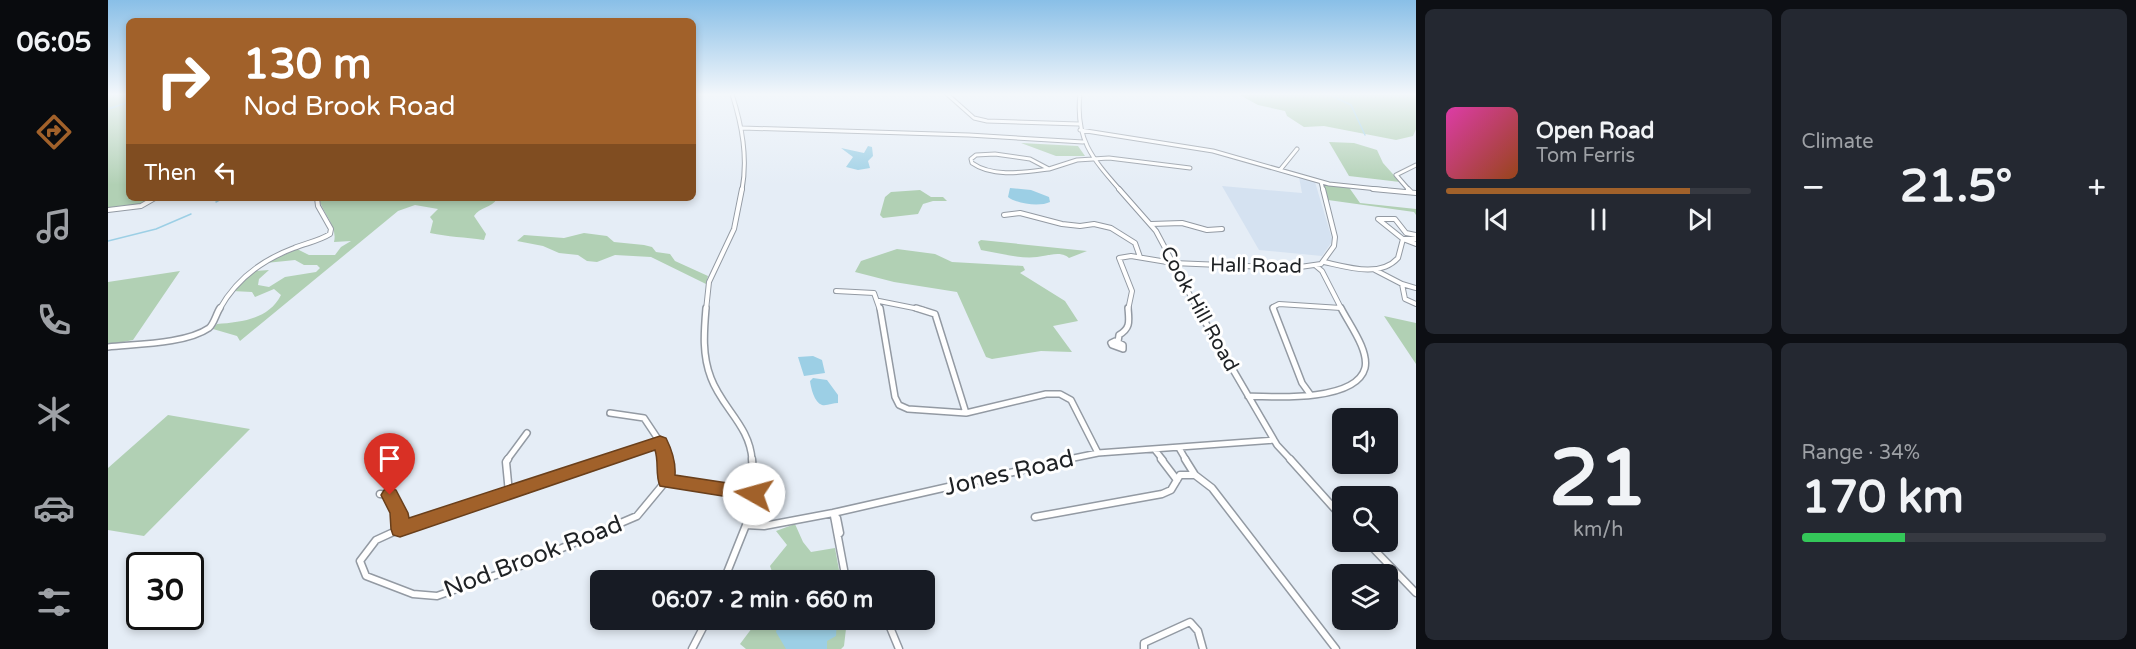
<!DOCTYPE html>
<meta charset="utf-8">
<style>
:root{--surface:#171b24;--page:#242831;--text:#f1f3f6;--muted:#9ea1a6;--line:#363941;--accent:#a1612a}
body{margin:0;font-family:"Varela Round",sans-serif;background:var(--page);color:var(--text);height:100vh;display:flex;flex-direction:column;font-size:22px;white-space:nowrap}
*{box-sizing:border-box;margin:0}
p{font-size:20px;color:var(--muted)}
.icon{flex:none;width:33px;height:33px;fill:none;stroke:currentColor;stroke-width:2;stroke-linecap:round;stroke-linejoin:round}
.map{position:relative;flex:1;overflow:hidden}
.side{display:flex;flex-direction:column;gap:9px;padding:9px;background:#0d0f14;width:720px}
.side>*{flex:none}
.hud{position:absolute;left:18px;top:18px;width:570px;height:183px;border-radius:9px;box-shadow:0 3px 9px #0003;background:#a1612a;color:#fff;overflow:hidden}
.fabs{position:absolute;left:1224px;top:408px;display:grid;gap:12px}
.fabs a{display:grid;place-items:center;width:66px;height:66px;border-radius:9px;background:var(--surface);box-shadow:0 3px 9px #0003;font-size:30px}
.speed{position:absolute;left:18px;top:552px;display:flex;gap:12px;font-size:30px;font-weight:700;text-align:center}
.speed>*{display:grid;place-content:center;width:78px;height:78px;border-radius:50%;background:var(--surface);box-shadow:0 3px 9px #0003;line-height:1}
.speed .limit{border:3px solid #111;border-radius:9px;background:#fff;color:#111}
.pin{position:absolute;display:grid;place-items:center;width:51px;height:51px;color:#fff;margin:-62px -26px;border-radius:50% 50% 50% 0;rotate:-45deg;box-shadow:0 0 6px #0007}
.pin .icon{rotate:45deg}
.me{position:absolute;width:66px;margin:-33px;rotate:277deg;stroke-linejoin:round;filter:drop-shadow(0 0 4px #0008)}
.turn{display:flex;align-items:center;gap:21px;height:126px;padding:0 18px;font-size:27px}
.turn .icon{width:78px;height:78px;stroke-width:2.5}
.turn b{display:block;font-size:42px;line-height:51px}
.then{display:flex;align-items:center;height:57px;padding:0 18px;background:#0003;gap:12px;font-size:22px}
.big{font-size:45px;font-weight:700;line-height:1.1}
.side .widget{flex:1;display:flex;flex-direction:column;justify-content:center;gap:9px;min-width:0;padding:0 21px;border-radius:9px;background:var(--page)}
.side .dial{align-items:center;gap:0}
.dial b{font-size:78px;line-height:1}
.song{display:flex;align-items:center;gap:18px}
.cover{width:72px;height:72px;border-radius:9px;background:linear-gradient(135deg,hsl(320 70% 55%),hsl(20 70% 35%))}
.played{height:6px;border-radius:3px;background:linear-gradient(90deg,var(--accent) 80%,var(--line) 80%)}
.keys{display:flex;justify-content:space-around;direction:ltr}
.heat{display:flex;justify-content:space-between;align-items:center;font-size:33px;direction:ltr}
.charge{height:9px;border-radius:4px;background:linear-gradient(90deg,#34c759 34%,var(--line) 0)}
.side .tiles{flex:1;display:grid;gap:9px;grid-template-columns:repeat(2,1fr)}
.trip{position:absolute;left:482px;top:570px;width:345px;height:60px;border-radius:9px;background:var(--surface);box-shadow:0 3px 9px #0003;font-weight:700;line-height:60px;text-align:center}
main{display:flex;flex:1;min-height:0}
.tab-bar{display:flex;flex-direction:column;width:108px;justify-content:space-around;align-items:center;background:#090b0e;color:var(--muted)}
.tab-bar .icon{width:42px;height:42px}
.tab-bar .on{color:var(--accent)}
.tab-bar b{font-size:27px;color:var(--text)}
.map>svg:first-child{display:block}
</style>
<main>
<nav class="tab-bar">
<b>06:05</b>
<svg class="icon on" aria-label="directions" viewBox="0 0 24 24"><path d="M12 3l9 9-9 9-9-9zM9 14v-3h6M13 9l2 2-2 2"/></svg>
<svg class="icon" aria-label="music" viewBox="0 0 24 24"><path d="M9 18V5l10-2v13"/><circle cx="6" cy="18" r="3"/><circle cx="16" cy="16" r="3"/></svg>
<svg class="icon" aria-label="phone" viewBox="0 0 24 24"><path d="M5 4h4l2 5-3 2q2 4 5 5l2-3 5 2v4C11 20 4 13 5 4z"/></svg>
<svg class="icon" aria-label="climate" viewBox="0 0 24 24"><path d="M12 3v18M4 7l16 10M4 17L20 7"/></svg>
<svg class="icon" aria-label="car" viewBox="0 0 24 24"><path d="M5 17H2v-5l4-1 3-4h7l3 4 3 1v5h-3M9 17h6M6 11h13"/><circle cx="7" cy="17" r="2"/><circle cx="17" cy="17" r="2"/></svg>
<svg class="icon" aria-label="filters" viewBox="0 0 24 24"><path d="M4 7h16M4 17h16"/><circle cx="9" cy="7" r="2"/><circle cx="15" cy="17" r="2"/></svg>
</nav>
<div class="map">
<svg width="1308" height="649" viewBox="0 0 1308 649">
<rect width="100%" height="100%" fill="#e5edf6"/>
<!-- built -->
<path fill="#d5e2f1" d="M1191 177 1207 182 1224 239 1223 243 1214 256 1151 250 1114 186 1194 193Z"/>
<!-- green -->
<path fill="#b1d0b4" d="M0 94H21V198H45L34 204 0 209Z
M1130 94H1308V129L1305 136 1288 140 1216 126 1196 127 1179 116 1177 111 1150 105Z
M1221 142 1246 143 1269 150 1275 163 1292 182 1241 176Z
M913 143 970 146 977 156H948Z
M1215 184 1240 186 1252 203 1308 209V215L1306 212 1220 200Z
M812 190 823 197H835L839 201H825L815 204 810 214 775 218 772 215 777 197 783 192Z
M211 198H385L389 199C383 208 372 207 366 216L378 234 376 240C357 237 340 237 322 233L325 221 322 217 330 209 307 205 290 211 132 341 129 336 105 329 109 324C134 322 161 319 173 295L166 289 147 297 144 292 124 291 147 271 161 270 151 279 150 285 161 287 177 277 208 272 212 268 209 265H196L187 260 158 263 189 249 201 255H227L233 247 243 241 226 242C230 226 214 213 211 198Z
M476 233 499 236 506 242 536 245 544 247 548 252 562 254 567 261 600 276 598 284 543 257 507 255 489 262 479 261 470 255 451 253 435 246 409 241 416 235 456 238Z
M873 240 979 251 961 258C952 250 940 256 929 257 911 259 891 253 873 250L870 242Z
M789 249 827 254 844 262 915 266 917 270 912 273 957 301 970 321 945 326 964 352 933 351 884 359 878 357 849 292 786 282 747 272 753 261Z
M72 271 25 340 0 345V282Z
M1276 316 1308 323V364Z
M60 415 142 429 36 536 0 530V468Z
M687 524 695 542 703 552 727 548 731 570 722 571 712 580H667L662 566 679 545 668 531Z
M641 620H739L736 646 733 649H638L632 644 644 628Z"/>
<!-- water -->
<path fill="#9ccfe5" d="M760 146 764 147 765 156 760 161 762 168 750 170 738 167 745 157 733 148 756 153Z
M902 188 923 190 941 197 942 202C932 207 909 204 900 197Z
M705 356 714 360 717 373 696 376 690 357Z
M705 378 719 380 730 395V403C725 403 719 406 714 405 706 402 703 388 702 381Z
M671 620H729L728 636 719 641V649H678L668 632Z"/>
<g fill="none" stroke-linecap="round" stroke-linejoin="round">
<!-- stream -->
<path stroke="#9ccfe5" stroke-width="1.5" d="M1220 94 1243 105 1257 135
M0 109 21 102
M108 202 115 198
M0 241 48 229 83 214"/>
<defs>
<path id="minor-far3" d="M624 94C634 126 640 157 634 190
M839 94 866 118 879 121 971 124
M972 94C967 139 984 158 1012 190
M634 128 861 135 975 142
M972 130 1105 151 1221 184 1279 190
M887 154 922 159 941 169C917 172 885 178 864 163L863 159 868 155Z
M941 169 969 160 1001 158 1082 168
M1172 170 1189 149
M1213 182 1215 190
M1301 190 1288 175 1308 165"/>
<path id="minor-far2" d="M1011 189 1048 231 1090 310
M1265 189 1308 193
M1300 189 1303 192
M0 210 33 206 47 198
M896 215 912 213 954 224 972 226 986 224 1003 228 1027 243 1032 257
M1043 224 1074 223 1099 230 1114 229
M1308 235 1298 233 1287 219H1270L1295 239 1308 244
M1216 262C1239 267 1272 278 1290 258L1295 239H1308
M1065 263 1185 268 1213 264 1226 246 1227 237 1215 189
M1208 266 1214 271 1234 310
M1267 270 1294 284 1308 288
M1294 284 1297 299 1308 304
M728 291 766 293 772 310
M771 301 816 310
M111 310C128 279 154 260 186 248 198 243 211 241 222 234L223 229 210 206 209 198
M598 310 601 282 626 229 634 189
M1020 310 1024 291 1011 258 1023 256 1065 263
M1166 310 1165 307 1171 304 1233 308"/>
<path id="minor-far1" d="M598 308C596 332 594 355 603 378 614 408 642 426 644 460
M772 308 787 397 791 405 800 409 858 413 938 394H952L963 400 990 453
M808 308 827 314 858 413
M1089 308 1169 445 1183 460
M1165 308 1194 383 1202 394
M1007 341 1015 345V349L1004 345 1003 343Z
M1010 342 1011 335C1023 328 1021 321 1020 308
M0 347C27 344 78 344 101 328 106 324 108 314 112 308
M1140 396C1166 397 1248 402 1257 368 1261 350 1241 324 1233 308
M502 413 536 418 552 442
M552 442 558 460
M1071 448 1078 460
M1047 450 1055 460
M399 460 419 433
M497 460 552 442
M956 460 990 453 1166 440"/>
<path id="minor" d="M400 459 398 462 401 493
M502 459 292 529 268 540 252 561 258 576 305 594 329 596 405 569 529 516 558 481V459
M1053 459 1069 480
M1077 459 1087 475 1104 488 1228 649
M1182 459 1234 517
M558 481 646 494
M272 494 282 495 289 511 292 529
M725 514 729 518 732 533 730 535
M726 516 738 580
M927 517 1054 494 1063 490 1072 475H1087
M638 525 656 526 725 513 963 459
M1259 542 1308 593
M616 580 642 515 646 486 644 459
M779 620 791 649
M584 649 599 620
M1036 649V643L1082 622 1090 631 1095 649"/>
</defs>
<!-- minor-far3 casing -->
<use href="#minor-far3" stroke="#939aa3" stroke-width="5"/>
<!-- minor-far2 casing -->
<use href="#minor-far2" stroke="#939aa3" stroke-width="6"/>
<!-- minor-far1 casing -->
<use href="#minor-far1" stroke="#939aa3" stroke-width="8"/>
<!-- minor casing -->
<use href="#minor" stroke="#939aa3" stroke-width="9"/>
<!-- minor-far3 -->
<use href="#minor-far3" stroke="#fff" stroke-width="3"/>
<!-- minor-far2 -->
<use href="#minor-far2" stroke="#fff" stroke-width="4"/>
<!-- minor-far1 -->
<use href="#minor-far1" stroke="#fff" stroke-width="5"/>
<!-- minor -->
<use href="#minor" stroke="#fff" stroke-width="6"/>
</g>
<!-- sky -->
<linearGradient id="sky" x2="0" y2="1"><stop stop-color="#89bfe7"/><stop offset="0.51" stop-color="#f3f7fb"/><stop offset="1" stop-color="#f3f7fb" stop-opacity="0"/></linearGradient>
<rect width="1308" height="185" fill="url(#sky)"/>
<!-- route -->
<path fill="#a1612a" stroke="#693f1b" stroke-width="1.5" d="M552 436 558 438C564 450 568 461 567 475L646 487 652 489 654 494 652 499 646 501 552 486C547 475 551 462 547 450L292 537 285 535 283 529 282 513 273 495 276 490 282 488 288 490 300 513 301 518Z"/>
<g text-anchor="middle" dominant-baseline="central" stroke-width="6" stroke-linejoin="round" paint-order="stroke">
<!-- street labels -->
<g font-size="20" fill="#1f2225" stroke="#fff">
<text transform="translate(1148 266) rotate(1)">Hall Road</text>
<text transform="translate(1091 309) rotate(61)">Cook Hill Road</text>
</g>
<!-- near-street labels -->
<g font-size="24" fill="#1f2225" stroke="#fff">
<text transform="translate(901 473) rotate(-13)">Jones Road</text>
<text transform="translate(425 557) rotate(-21)">Nod Brook Road</text>
</g>
</g>
</svg>
<div class="fabs">
<a><svg class="icon" aria-label="sound" viewBox="0 0 24 24"><path d="M4 9h4l5-4v14l-5-4H4zM17 9q2 3 0 6"/></svg></a>
<a><svg class="icon" aria-label="search" viewBox="0 0 24 24"><circle cx="10" cy="10" r="6"/><path d="M15 15l6 6"/></svg></a>
<a><svg class="icon" aria-label="layers" viewBox="0 0 24 24"><path d="M12 4l9 5-9 5-9-5zM3 14l9 5 9-5"/></svg></a>
</div>
<div class="speed"><div class="limit">30</div></div>
<div class="pin" style="left:282px;top:495px;background:#d93025"><svg class="icon" aria-label="arrive" viewBox="0 0 24 24"><path d="M6 21V4h12l-3 4 3 4H6"/></svg></div>
<svg class="me" style="left:646px;top:494px" viewBox="-20 -20 40 40"><circle r="19" fill="#fff"/><path d="M0-13L10 11 0 6-10 11z" fill="#a1612a"/></svg>
<div class="trip">06:07 · 2 min · 660 m</div>
<div class="hud">
<div class="turn"><svg class="icon" aria-label="right" viewBox="0 0 24 24"><path d="M7 20v-9h11M14 6l5 5-5 5"/></svg><div><b>130 m</b>Nod Brook Road</div></div>
<div class="then">Then<svg class="icon" aria-label="left" viewBox="0 0 24 24"><path d="M17 20v-9H6M10 6l-5 5 5 5"/></svg></div>
</div>
</div>
<section class="side">
<div class="tiles">
<div class="widget">
<div class="song"><i class="cover"></i><div><b>Open Road</b><p>Tom Ferris</p></div></div>
<div class="played"></div>
<div class="keys"><svg class="icon" aria-label="previous" viewBox="0 0 24 24"><path d="M18 5L8 12l10 7zM5 5v14"/></svg><svg class="icon" aria-label="pause" viewBox="0 0 24 24"><path d="M8 5v14M16 5v14"/></svg><svg class="icon" aria-label="next" viewBox="0 0 24 24"><path d="M6 5l10 7-10 7zM19 5v14"/></svg></div>
</div>
<div class="widget"><p>Climate</p>
<div class="heat"><a>−</a><b class="big">21.5°</b><a>+</a></div>
</div>
<div class="widget dial"><b>21</b><p>km/h</p></div>
<div class="widget"><p>Range · 34%</p><b class="big">170 km</b><div class="charge"></div></div>
</div>
</section>
</main>
